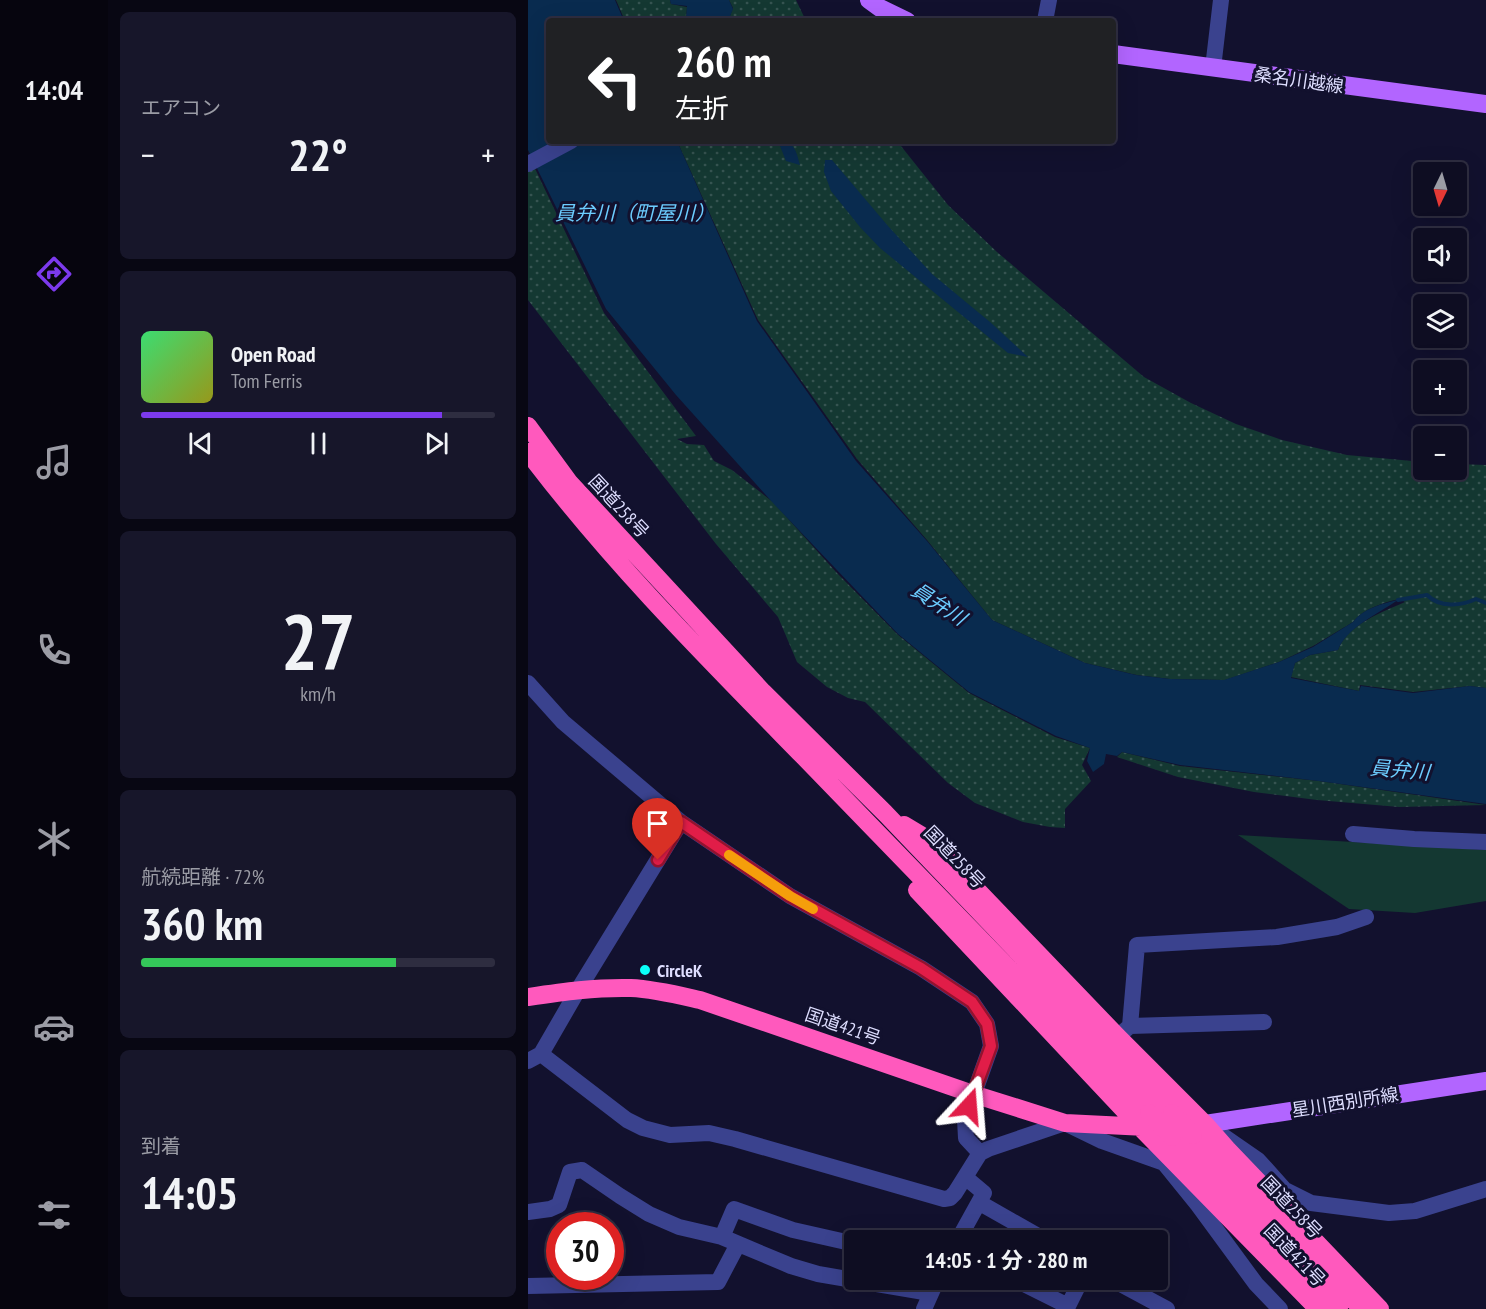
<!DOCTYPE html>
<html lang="ja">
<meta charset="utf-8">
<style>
:root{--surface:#0e0d22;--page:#17162a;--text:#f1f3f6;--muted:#9b9ca5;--line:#2e2d40;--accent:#7c3aed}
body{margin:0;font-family:"PT Sans Narrow","Noto Sans JP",sans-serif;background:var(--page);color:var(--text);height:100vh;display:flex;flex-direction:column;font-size:22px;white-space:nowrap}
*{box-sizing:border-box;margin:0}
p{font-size:20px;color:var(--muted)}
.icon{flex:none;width:33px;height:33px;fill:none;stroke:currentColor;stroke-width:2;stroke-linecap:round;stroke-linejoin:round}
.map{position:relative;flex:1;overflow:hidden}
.side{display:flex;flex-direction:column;gap:12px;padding:12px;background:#080713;width:420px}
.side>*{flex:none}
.banner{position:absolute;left:18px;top:18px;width:570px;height:126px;border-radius:6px;box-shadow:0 6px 24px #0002,0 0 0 2px var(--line);background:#202124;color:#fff;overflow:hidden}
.needle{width:39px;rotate:185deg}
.buttons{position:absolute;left:885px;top:162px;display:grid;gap:12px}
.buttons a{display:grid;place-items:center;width:54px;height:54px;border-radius:6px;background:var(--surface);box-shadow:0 6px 24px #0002,0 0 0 2px var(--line);font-size:30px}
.speed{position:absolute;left:18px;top:1212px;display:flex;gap:12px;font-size:30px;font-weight:700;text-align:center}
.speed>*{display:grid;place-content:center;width:78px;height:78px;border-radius:50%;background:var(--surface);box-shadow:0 6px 24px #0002,0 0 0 2px var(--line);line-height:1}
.speed .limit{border:9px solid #d22;background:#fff;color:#111}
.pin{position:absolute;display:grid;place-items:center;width:51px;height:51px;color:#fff;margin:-62px -26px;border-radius:50% 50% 50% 0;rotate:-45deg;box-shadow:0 0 6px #0007}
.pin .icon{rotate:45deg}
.me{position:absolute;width:66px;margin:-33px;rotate:19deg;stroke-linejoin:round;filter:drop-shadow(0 0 4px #0008)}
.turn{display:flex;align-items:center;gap:21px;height:126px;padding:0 30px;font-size:27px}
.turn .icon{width:78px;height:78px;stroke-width:2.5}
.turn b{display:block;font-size:42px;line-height:51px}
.big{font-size:45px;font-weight:700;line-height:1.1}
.side .card{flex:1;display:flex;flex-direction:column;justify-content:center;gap:9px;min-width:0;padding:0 21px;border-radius:9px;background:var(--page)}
.side .dial{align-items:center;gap:0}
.dial b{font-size:78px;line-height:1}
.song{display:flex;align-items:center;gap:18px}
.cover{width:72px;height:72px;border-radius:9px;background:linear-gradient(135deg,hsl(140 70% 55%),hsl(60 70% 35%))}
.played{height:6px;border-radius:3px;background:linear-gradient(90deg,var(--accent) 85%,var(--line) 85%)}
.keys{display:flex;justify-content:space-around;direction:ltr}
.heat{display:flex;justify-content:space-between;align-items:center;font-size:33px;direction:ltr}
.charge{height:9px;border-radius:4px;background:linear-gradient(90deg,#34c759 72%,var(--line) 0)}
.trip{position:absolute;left:316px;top:1230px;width:324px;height:60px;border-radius:6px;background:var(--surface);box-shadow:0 6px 24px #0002,0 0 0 2px var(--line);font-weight:700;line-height:60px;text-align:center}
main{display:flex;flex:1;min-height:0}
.tab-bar{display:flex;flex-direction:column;width:108px;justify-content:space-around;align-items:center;background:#06050e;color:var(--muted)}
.tab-bar .icon{width:42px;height:42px}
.tab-bar .active{color:var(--accent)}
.tab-bar b{font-size:27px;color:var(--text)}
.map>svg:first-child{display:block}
</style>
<main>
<nav class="tab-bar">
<b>14:04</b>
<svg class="icon active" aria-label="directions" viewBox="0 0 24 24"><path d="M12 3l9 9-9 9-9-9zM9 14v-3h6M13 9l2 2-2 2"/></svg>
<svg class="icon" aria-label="music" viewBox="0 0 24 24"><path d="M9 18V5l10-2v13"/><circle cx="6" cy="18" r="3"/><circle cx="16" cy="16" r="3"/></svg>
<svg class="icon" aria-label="phone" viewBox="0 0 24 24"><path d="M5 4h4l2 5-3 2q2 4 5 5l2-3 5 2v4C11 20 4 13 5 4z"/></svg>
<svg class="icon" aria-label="climate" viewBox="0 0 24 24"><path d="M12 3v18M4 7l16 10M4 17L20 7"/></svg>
<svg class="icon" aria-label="car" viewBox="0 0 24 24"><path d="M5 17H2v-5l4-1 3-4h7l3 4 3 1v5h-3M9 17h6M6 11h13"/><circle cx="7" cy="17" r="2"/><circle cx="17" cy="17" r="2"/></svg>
<svg class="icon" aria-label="filters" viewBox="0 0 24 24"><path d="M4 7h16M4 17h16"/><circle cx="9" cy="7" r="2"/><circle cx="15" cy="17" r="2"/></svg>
</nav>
<section class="side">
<div class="card"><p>エアコン</p>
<div class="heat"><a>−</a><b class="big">22°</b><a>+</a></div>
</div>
<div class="card">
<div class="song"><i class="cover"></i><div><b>Open Road</b><p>Tom Ferris</p></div></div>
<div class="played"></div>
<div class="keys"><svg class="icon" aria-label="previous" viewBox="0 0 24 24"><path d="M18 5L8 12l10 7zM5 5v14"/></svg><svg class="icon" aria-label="pause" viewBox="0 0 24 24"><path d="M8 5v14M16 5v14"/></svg><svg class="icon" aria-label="next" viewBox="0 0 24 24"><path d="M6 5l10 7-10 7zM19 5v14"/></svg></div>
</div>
<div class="card dial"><b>27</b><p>km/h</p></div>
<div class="card"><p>航続距離 · 72%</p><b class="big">360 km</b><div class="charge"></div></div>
<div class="card"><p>到着</p><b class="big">14:05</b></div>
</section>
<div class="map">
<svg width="958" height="1309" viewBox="0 0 958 1309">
<defs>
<pattern id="grass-dots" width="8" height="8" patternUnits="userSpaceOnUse" patternTransform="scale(1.5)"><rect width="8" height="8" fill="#143832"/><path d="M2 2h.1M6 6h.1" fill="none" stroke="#365451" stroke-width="1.8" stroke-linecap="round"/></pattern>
</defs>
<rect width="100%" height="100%" fill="#12112e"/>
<!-- grass -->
<path fill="url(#grass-dots)" d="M88 0H142L143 4 159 7 158 21H97Z
M201 0H268L278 21H200L205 8Z
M149 141H369L420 205 469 252 616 377 663 403 708 424 754 440 819 455 895 462 896 470H928L929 464 958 465V688L942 686 885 692 832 685 831 691 763 677 767 663 782 655 810 650C819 625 854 612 877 602L872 599C856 602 835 609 825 622L785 646 751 662 697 680 642 679 609 675 557 663 464 620 399 540 329 459 230 320Z
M0 154 76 313 168 436 149 439 159 444 176 445 186 461 204 470 245 502 308 572 369 634 441 693 527 737 562 748 554 765 563 781 537 809V828L522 827 495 822 447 803 420 783 337 702 320 698 299 687 269 662 250 617 188 544 0 300Z
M594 752 652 766 791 781 958 805 871 807 789 800 726 792 650 777 589 757Z"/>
<!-- green -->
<path fill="#143832" d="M710 835 958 850V901L887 913 821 909Z"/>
<!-- water -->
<path fill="#092b4f" d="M0 0H87L96 21H21V141H149L229 321 328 461 399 541 464 620 557 663 608 675 642 679 696 680 751 662 785 647 825 622C834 609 856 603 870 600 850 614 819 627 810 650L782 655 767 663 763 678 831 691 833 686 885 693 942 686 958 688V804L791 781 652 765 594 752 589 756 578 754 576 764 565 772 559 761 562 748 528 736 441 692 370 634 245 503 148 395 78 309 0 150Z
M142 0H201L205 9 200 21H158L159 6 143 4Z
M250 141C267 141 268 151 272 165L258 161Z
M297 160H304L360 226 404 274 462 322 500 357 480 353 352 248 332 227 303 191 296 172Z"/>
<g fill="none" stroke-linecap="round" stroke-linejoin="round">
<!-- stream -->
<path stroke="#092b4f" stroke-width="4" d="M870 600 899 595C912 608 933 606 948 599L958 603"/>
<!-- minor -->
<path stroke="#3a428e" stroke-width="16" d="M517 21 521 0
M685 68 693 0
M0 164 43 141
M0 683 35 722 153 822 262 896 393 968 444 1002 459 1024 463 1046 437 1119 438 1138 452 1153
M825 834 886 839 958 842
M602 1026 609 945 749 937 809 927 838 917
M595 1032 602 1026 736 1022
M13 1054 99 1120 115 1128 142 1135 181 1133 207 1139 416 1199 422 1198 427 1193 452 1153 460 1149 537 1123 574 1141 636 1163 670 1205 728 1284 752 1309
M0 1061 13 1054 50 990 153 822
M691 1133 730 1160 757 1190 783 1203 861 1213 887 1211 958 1189
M452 1203 517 1240
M0 1212 22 1209 31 1205 42 1172 54 1170 92 1196 121 1214 151 1227 194 1237 263 1266 290 1274 402 1293
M194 1237 206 1209 265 1230 327 1244
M430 1240 456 1193 437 1177
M491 1280 490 1281 540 1306 553 1280
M585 1280 639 1309
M0 1286 190 1282 210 1244
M396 1309 409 1280"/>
<!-- major -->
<path stroke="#b265ff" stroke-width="18" d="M341 0 352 8 379 21
M585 54 958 104
M677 1124 958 1081"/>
<!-- highway -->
<path stroke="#ff59bd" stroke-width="18" d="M0 426 41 482 235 692 357 813 644 1113
M0 452C82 561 180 659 275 756 391 875 506 994 621 1113
M376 825 401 840 590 1037 677 1124 699 1149 852 1309
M389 890 612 1127 790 1309
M0 997C34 992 68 987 103 988 126 989 150 995 172 1000L445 1094 537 1123 618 1127
M665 1135 834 1309
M644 1137 811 1309"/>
<!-- highway-bridge -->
<path stroke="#ff59bd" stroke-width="18" d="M621 1113 644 1137
M644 1113 665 1135"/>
</g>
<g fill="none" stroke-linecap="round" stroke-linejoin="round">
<defs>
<path id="route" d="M130 860 153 822 262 896 393 968 444 1002 459 1024 463 1046 441 1106"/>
</defs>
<!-- route casing -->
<use href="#route" stroke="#92132f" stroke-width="15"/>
<!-- route -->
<use href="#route" stroke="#e11d48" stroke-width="10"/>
<!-- slow -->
<path stroke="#f59e0b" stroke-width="10" d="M201 855 262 896 285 909"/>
</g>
<!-- markers -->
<circle fill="#0afff9" stroke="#12112e" stroke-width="2" cx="117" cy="970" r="6"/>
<g text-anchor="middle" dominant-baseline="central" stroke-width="6" stroke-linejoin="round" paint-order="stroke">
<!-- street labels -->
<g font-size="18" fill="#dedeff" stroke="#12112e">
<text transform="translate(771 80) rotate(8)">桑名川越線</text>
<text transform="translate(91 506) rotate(47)">国道258号</text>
<text transform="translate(427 857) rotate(46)">国道258号</text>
<text transform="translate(315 1026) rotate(19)">国道421号</text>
<text transform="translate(817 1102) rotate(-9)">星川西別所線</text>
<text transform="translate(764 1207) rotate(46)">国道258号</text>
<text transform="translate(767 1255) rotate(46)">国道421号</text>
</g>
<!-- poi labels -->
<g font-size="18" font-weight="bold" fill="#dedeff" stroke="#12112e" text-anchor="start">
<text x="129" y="970">CircleK</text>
</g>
<!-- water labels -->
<g font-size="20" font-style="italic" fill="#6ccdff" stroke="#12112e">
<text x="107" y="213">員弁川（町屋川）</text>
<text transform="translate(411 604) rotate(33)">員弁川</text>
<text transform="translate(872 770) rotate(5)">員弁川</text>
</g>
</g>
</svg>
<div class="buttons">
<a><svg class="needle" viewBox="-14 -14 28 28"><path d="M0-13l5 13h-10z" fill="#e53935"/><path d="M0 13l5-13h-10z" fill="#9b9ca5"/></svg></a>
<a><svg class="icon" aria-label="sound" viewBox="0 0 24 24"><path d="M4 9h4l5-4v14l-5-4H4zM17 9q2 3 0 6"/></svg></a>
<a><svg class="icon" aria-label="layers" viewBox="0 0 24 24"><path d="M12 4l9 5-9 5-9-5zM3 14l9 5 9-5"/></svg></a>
<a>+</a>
<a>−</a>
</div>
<div class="speed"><div class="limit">30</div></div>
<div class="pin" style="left:130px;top:860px;background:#d93025"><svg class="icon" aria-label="arrive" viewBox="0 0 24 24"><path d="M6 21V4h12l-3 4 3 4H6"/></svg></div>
<svg class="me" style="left:441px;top:1106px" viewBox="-20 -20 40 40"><path d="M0-17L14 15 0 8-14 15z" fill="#e11d48" stroke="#fff" stroke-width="4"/></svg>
<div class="trip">14:05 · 1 分 · 280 m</div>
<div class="banner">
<div class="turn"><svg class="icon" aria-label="left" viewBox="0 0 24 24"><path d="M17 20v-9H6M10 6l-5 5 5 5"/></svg><div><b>260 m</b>左折</div></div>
</div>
</div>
</main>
